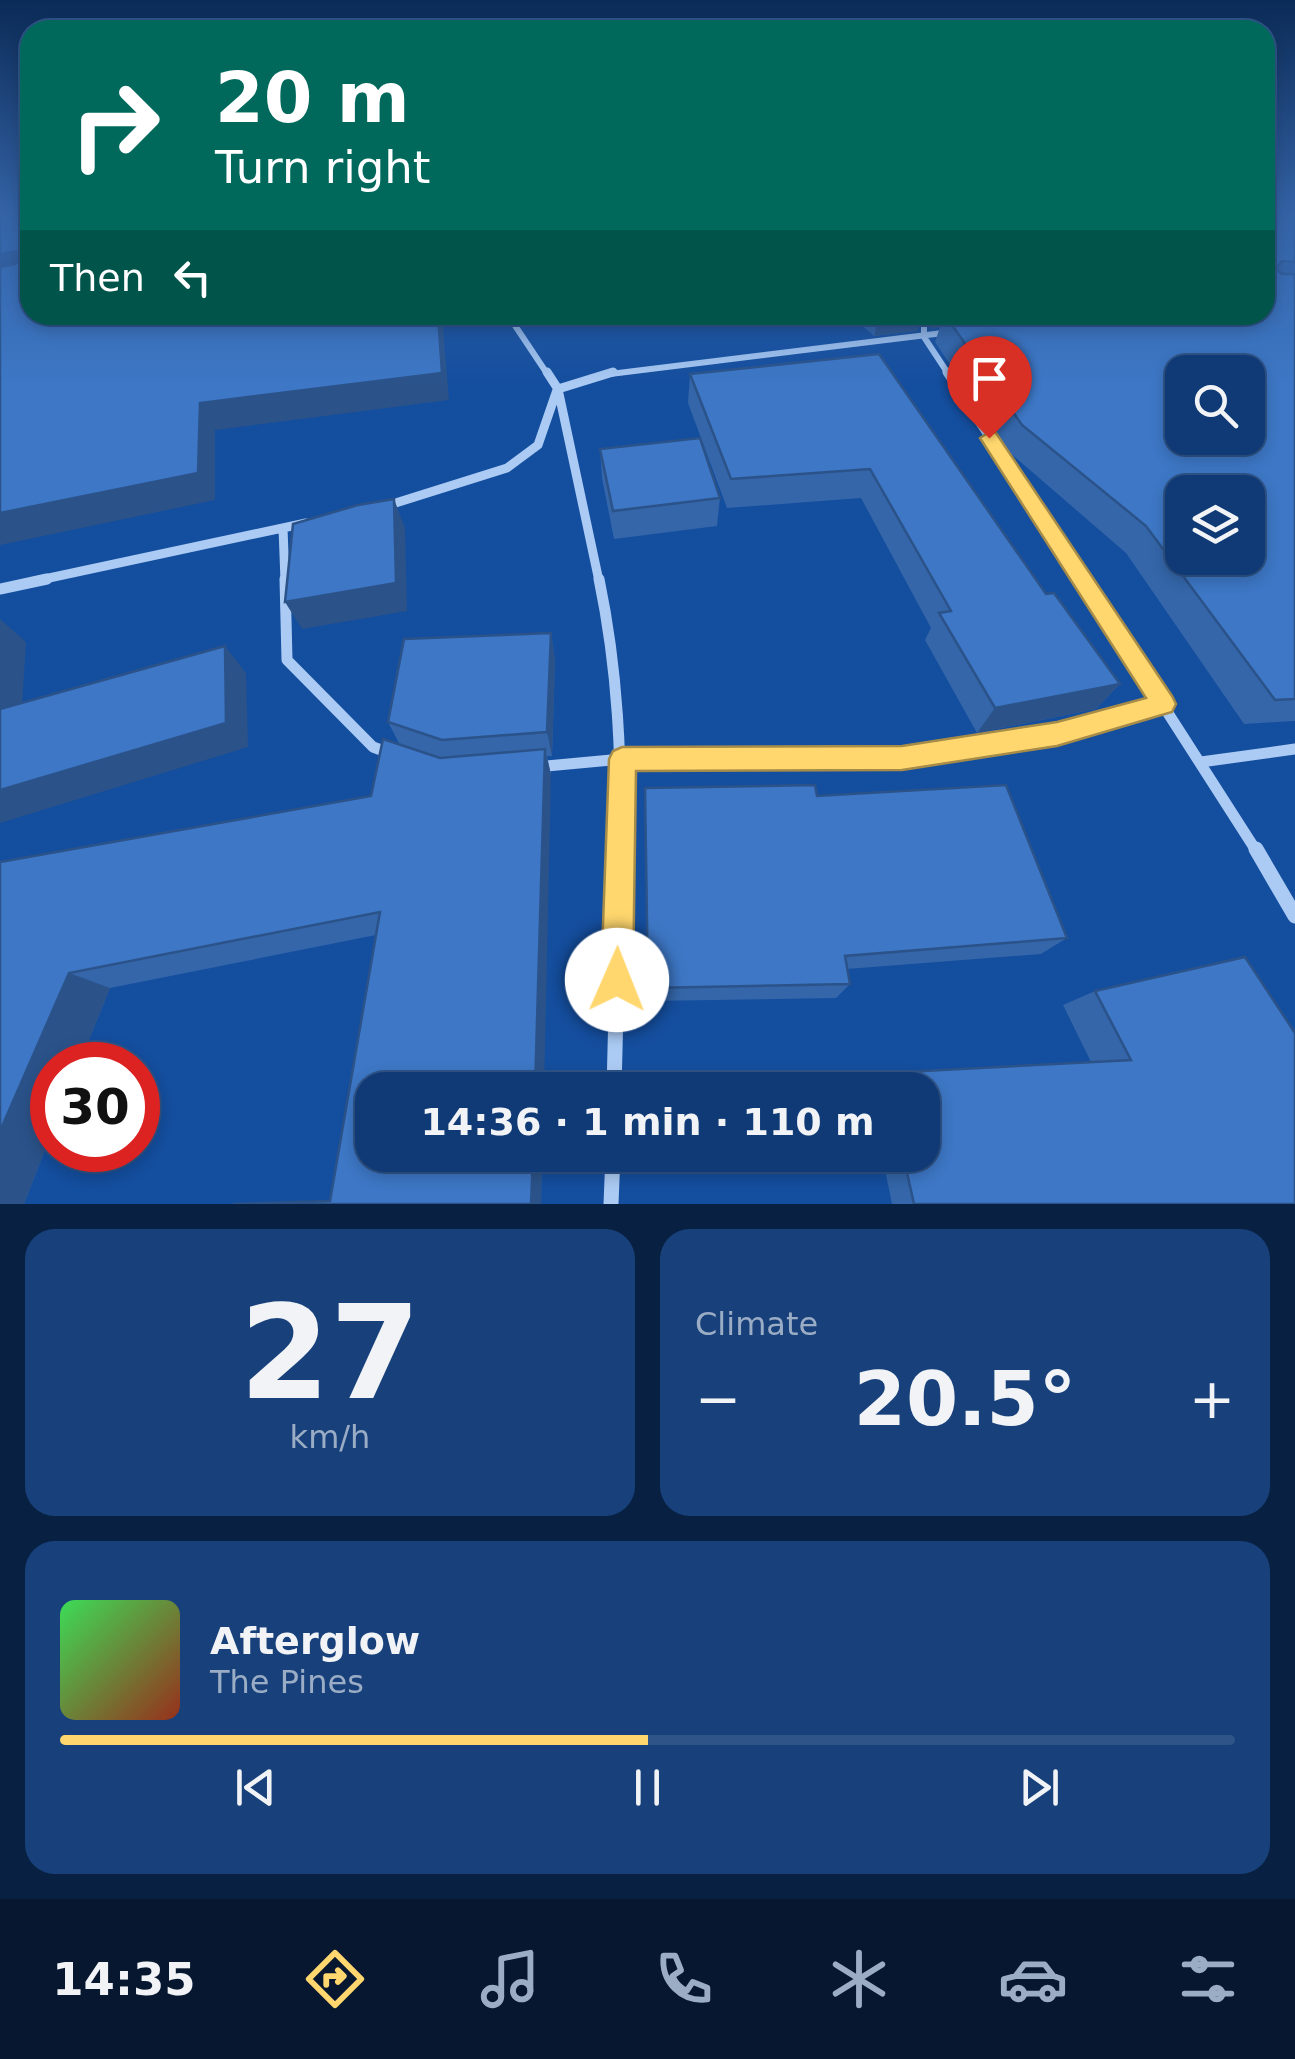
<!DOCTYPE html>
<meta charset="utf-8">
<style>
:root{--surface:#0f3a76;--page:#18417b;--text:#f1f3f6;--muted:#9badc5;--line:#2f5488;--accent:#ffd76e}
body{margin:0;font-family:"DejaVu Sans",sans-serif;background:var(--page);color:var(--text);height:100vh;display:flex;flex-direction:column;font-size:38px;white-space:nowrap}
*{box-sizing:border-box;margin:0}
p{font-size:32px;color:var(--muted)}
.icon{flex:none;width:55px;height:55px;fill:none;stroke:currentColor;stroke-width:2;stroke-linecap:round;stroke-linejoin:round}
.map{position:relative;height:1204px;overflow:hidden}
.drawer{display:flex;flex-direction:column;gap:25px;padding:25px;background:#082041;flex:1}
.drawer>*{flex:none}
.hud{position:absolute;left:20px;top:20px;width:1255px;height:305px;border-radius:30px;box-shadow:0 5px 15px #0003,0 0 0 2px var(--line);background:#00695c;color:#fff;overflow:hidden}
.controls{position:absolute;left:1165px;top:355px;display:grid;gap:20px}
.controls a{display:grid;place-items:center;width:100px;height:100px;border-radius:20px;background:var(--surface);box-shadow:0 5px 15px #0003,0 0 0 2px var(--line);font-size:50px}
.speed{position:absolute;left:30px;top:1042px;display:flex;gap:20px;font-size:50px;font-weight:700;text-align:center}
.speed>*{display:grid;place-content:center;width:130px;height:130px;border-radius:50%;background:var(--surface);box-shadow:0 5px 15px #0003,0 0 0 2px var(--line);line-height:1}
.speed .limit{border:15px solid #d22;background:#fff;color:#111}
.pin{position:absolute;display:grid;place-items:center;width:85px;height:85px;color:#fff;margin:-102px -42px;border-radius:50% 50% 50% 0;rotate:-45deg;box-shadow:0 0 10px #0007}
.pin .icon{rotate:45deg}
.me{position:absolute;width:110px;margin:-55px;rotate:1deg;stroke-linejoin:round;filter:drop-shadow(0 0 8px #0008)}
.turn{display:flex;align-items:center;gap:35px;height:210px;padding:0 30px;font-size:45px}
.turn .icon{width:130px;height:130px;stroke-width:2.5}
.turn b{display:block;font-size:70px;line-height:85px}
.then{display:flex;align-items:center;height:95px;padding:0 30px;background:#0003;gap:20px;font-size:38px}
.big{font-size:75px;font-weight:800;line-height:1.1}
.drawer .tile{flex:1;display:flex;flex-direction:column;justify-content:center;gap:15px;min-width:0;padding:0 35px;border-radius:30px;background:var(--page)}
.drawer .dial{align-items:center;gap:0}
.dial b{font-size:130px;line-height:1}
.song{display:flex;align-items:center;gap:30px}
.cover{width:120px;height:120px;border-radius:15px;background:linear-gradient(135deg,hsl(130 70% 55%),hsl(10 70% 35%))}
.played{height:10px;border-radius:5px;background:linear-gradient(90deg,var(--accent) 50%,var(--line) 50%)}
.keys{display:flex;justify-content:space-around;direction:ltr}
.heat{display:flex;justify-content:space-between;align-items:center;font-size:55px;direction:ltr}
.drawer .tiles{flex:1;display:grid;gap:25px;grid-template-columns:1fr 1fr}
.tile:last-child{grid-column:span 2}
.trip{position:absolute;left:355px;top:1072px;width:585px;height:100px;border-radius:30px;background:var(--surface);box-shadow:0 5px 15px #0003,0 0 0 2px var(--line);font-weight:800;line-height:100px;text-align:center}
.tab-bar{display:flex;height:160px;justify-content:space-around;align-items:center;background:#06172f;color:var(--muted)}
.tab-bar .icon{width:70px;height:70px}
.tab-bar .on{color:var(--accent)}
.tab-bar b{font-size:45px;color:var(--text)}
.map>svg:first-child{display:block}
</style>
<div class="map">
<svg width="1295" height="1204" viewBox="0 0 1295 1204">
<rect width="100%" height="100%" fill="#144e9e"/>
<g fill="none" stroke-linecap="round" stroke-linejoin="round">
<!-- minor-far3 -->
<path stroke="#abcbf4" stroke-width="6" d="M508 315 548 375
M924 315V337L949 375
M602 375 951 332"/>
<!-- minor-far2 -->
<path stroke="#abcbf4" stroke-width="9" d="M547 372 558 389 599 581
M947 372 1083 581
M558 389 613 372
M386 506 507 468 538 445 557 390
M283 528 285 581
M35 581 306 523"/>
<!-- minor-far1 -->
<path stroke="#abcbf4" stroke-width="11" d="M285 579 287 660 373 747 392 754
M599 579C618 670 622 759 620 852
M1082 579 1257 852
M0 589 47 579
M1201 762 1295 749
M536 767 622 759 902 758 1057 734 1163 704"/>
<!-- minor -->
<path stroke="#abcbf4" stroke-width="15" d="M1256 849 1295 916
M614 1090 620 849
M611 1204 613 1155"/>
</g>
<!-- wall -->
<path fill="#3466a9" d="M1265 216H1295V721L1244 724 1126 553 1009 452 935 342 940 327 931 329 930 315H1265Z
M850 315H922L917 331 874 336Z
M879 354 1046 594 1120 684 1096 709 977 733 925 640 931 628 861 498 727 508 688 403 690 374Z
M600 449 720 498 717 526 614 539 602 478Z
M551 633 555 660 552 756H547L551 775 372 1155H542L541 1204H233L330 1201 376 935 110 988 79 1065H52V1132L24 1204H0V862L371 796 400 745 388 722Z
M645 788 817 796 1067 938 1041 954 847 969 850 984 836 998 648 1001Z
M1095 991 1295 1204H892L882 1155H922V1090H869L868 1082 886 1073 1091 1062 1063 1005Z"/>
<!-- shaded-wall -->
<path fill="#2b538a" d="M16 251 30 273 0 283V254Z
M438 315H442L449 400 215 430V500L0 545V513L200 403Z
M880 315H922L917 331 874 336Z
M935 315H945L940 327 931 329Z
M394 499 405 528 407 611 302 629 285 602Z
M0 619 26 642 20 738 0 723Z
M551 633 555 660 552 756 547 732Z
M225 646 246 673 248 747 0 823V790Z
M1120 684 1096 709 977 733 995 708Z
M545 749 551 775 544 1090H535Z
M69 973 110 988 79 1065H52V1132L24 1204H0V1131Z
M533 1155H542L541 1204H531Z"/>
<!-- building -->
<path fill="#3d77c5" stroke="#2b538a" stroke-width="2.5" fill-rule="evenodd" d="M0 216H30V315H438L442 373 200 403 198 473 0 513V267L15 264 20 259 16 251 0 254Z
M1265 216H1295V262L1282 261 1276 269 1282 274H1295V699L1275 700 1146 526 1022 425 945 315H1265ZM1182 372H1248V438H1182ZM1182 492H1248V558H1182Z
M879 354 1046 594 1054 593 1120 684 995 708 939 613 951 611 870 469 731 479 690 374Z
M700 438 720 498 613 511 600 449Z
M394 499 396 583 285 602 293 524 358 505Z
M551 633 547 732 442 740 388 722 404 639Z
M225 646 226 723 0 790V709Z
M383 739 440 758 545 749 535 1090H372V1155H533L531 1204H233L330 1201 380 912 69 973 0 1131V862L371 796Z
M815 785 817 796 1006 785 1067 938 845 956 850 984 648 988 645 788Z
M1245 957 1295 1033V1204H914L903 1155H922V1090H890L886 1073 1131 1060 1095 991Z"/>
<!-- sky -->
<linearGradient id="sky" x2="0" y2="1"><stop stop-color="#0b2b57"/><stop offset="0.56" stop-color="#3463a6"/><stop offset="1" stop-color="#3463a6" stop-opacity="0"/></linearGradient>
<rect width="1295" height="384" fill="url(#sky)"/>
<!-- route -->
<path fill="#ffd76e" stroke="#a68c48" stroke-width="2.5" d="M989 432 996 433 1172 696 1176 704 1172 712 1057 746 902 770 636 771 633 980 628 991 617 996 606 991 601 980 609 759 613 751 622 747 902 746 1057 722 1146 698 980 438Z"/>
</svg>
<div class="controls">
<a><svg class="icon" aria-label="search" viewBox="0 0 24 24"><circle cx="10" cy="10" r="6"/><path d="M15 15l6 6"/></svg></a>
<a><svg class="icon" aria-label="layers" viewBox="0 0 24 24"><path d="M12 4l9 5-9 5-9-5zM3 14l9 5 9-5"/></svg></a>
</div>
<div class="speed"><div class="limit">30</div></div>
<div class="pin" style="left:989px;top:438px;background:#d93025"><svg class="icon" aria-label="arrive" viewBox="0 0 24 24"><path d="M6 21V4h12l-3 4 3 4H6"/></svg></div>
<svg class="me" style="left:617px;top:980px" viewBox="-20 -20 40 40"><circle r="19" fill="#fff"/><path d="M0-13L10 11 0 6-10 11z" fill="#ffd76e"/></svg>
<div class="trip">14:36 · 1 min · 110 m</div>
<div class="hud">
<div class="turn"><svg class="icon" aria-label="right" viewBox="0 0 24 24"><path d="M7 20v-9h11M14 6l5 5-5 5"/></svg><div><b>20 m</b>Turn right</div></div>
<div class="then">Then<svg class="icon" aria-label="left" viewBox="0 0 24 24"><path d="M17 20v-9H6M10 6l-5 5 5 5"/></svg></div>
</div>
</div>
<section class="drawer">
<div class="tiles">
<div class="tile dial"><b>27</b><p>km/h</p></div>
<div class="tile"><p>Climate</p>
<div class="heat"><a>−</a><b class="big">20.5°</b><a>+</a></div>
</div>
<div class="tile">
<div class="song"><i class="cover"></i><div><b>Afterglow</b><p>The Pines</p></div></div>
<div class="played"></div>
<div class="keys"><svg class="icon" aria-label="previous" viewBox="0 0 24 24"><path d="M18 5L8 12l10 7zM5 5v14"/></svg><svg class="icon" aria-label="pause" viewBox="0 0 24 24"><path d="M8 5v14M16 5v14"/></svg><svg class="icon" aria-label="next" viewBox="0 0 24 24"><path d="M6 5l10 7-10 7zM19 5v14"/></svg></div>
</div>
</div>
</section>
<nav class="tab-bar">
<b>14:35</b>
<svg class="icon on" aria-label="directions" viewBox="0 0 24 24"><path d="M12 3l9 9-9 9-9-9zM9 14v-3h6M13 9l2 2-2 2"/></svg>
<svg class="icon" aria-label="music" viewBox="0 0 24 24"><path d="M9 18V5l10-2v13"/><circle cx="6" cy="18" r="3"/><circle cx="16" cy="16" r="3"/></svg>
<svg class="icon" aria-label="phone" viewBox="0 0 24 24"><path d="M5 4h4l2 5-3 2q2 4 5 5l2-3 5 2v4C11 20 4 13 5 4z"/></svg>
<svg class="icon" aria-label="climate" viewBox="0 0 24 24"><path d="M12 3v18M4 7l16 10M4 17L20 7"/></svg>
<svg class="icon" aria-label="car" viewBox="0 0 24 24"><path d="M5 17H2v-5l4-1 3-4h7l3 4 3 1v5h-3M9 17h6M6 11h13"/><circle cx="7" cy="17" r="2"/><circle cx="17" cy="17" r="2"/></svg>
<svg class="icon" aria-label="filters" viewBox="0 0 24 24"><path d="M4 7h16M4 17h16"/><circle cx="9" cy="7" r="2"/><circle cx="15" cy="17" r="2"/></svg>
</nav>
